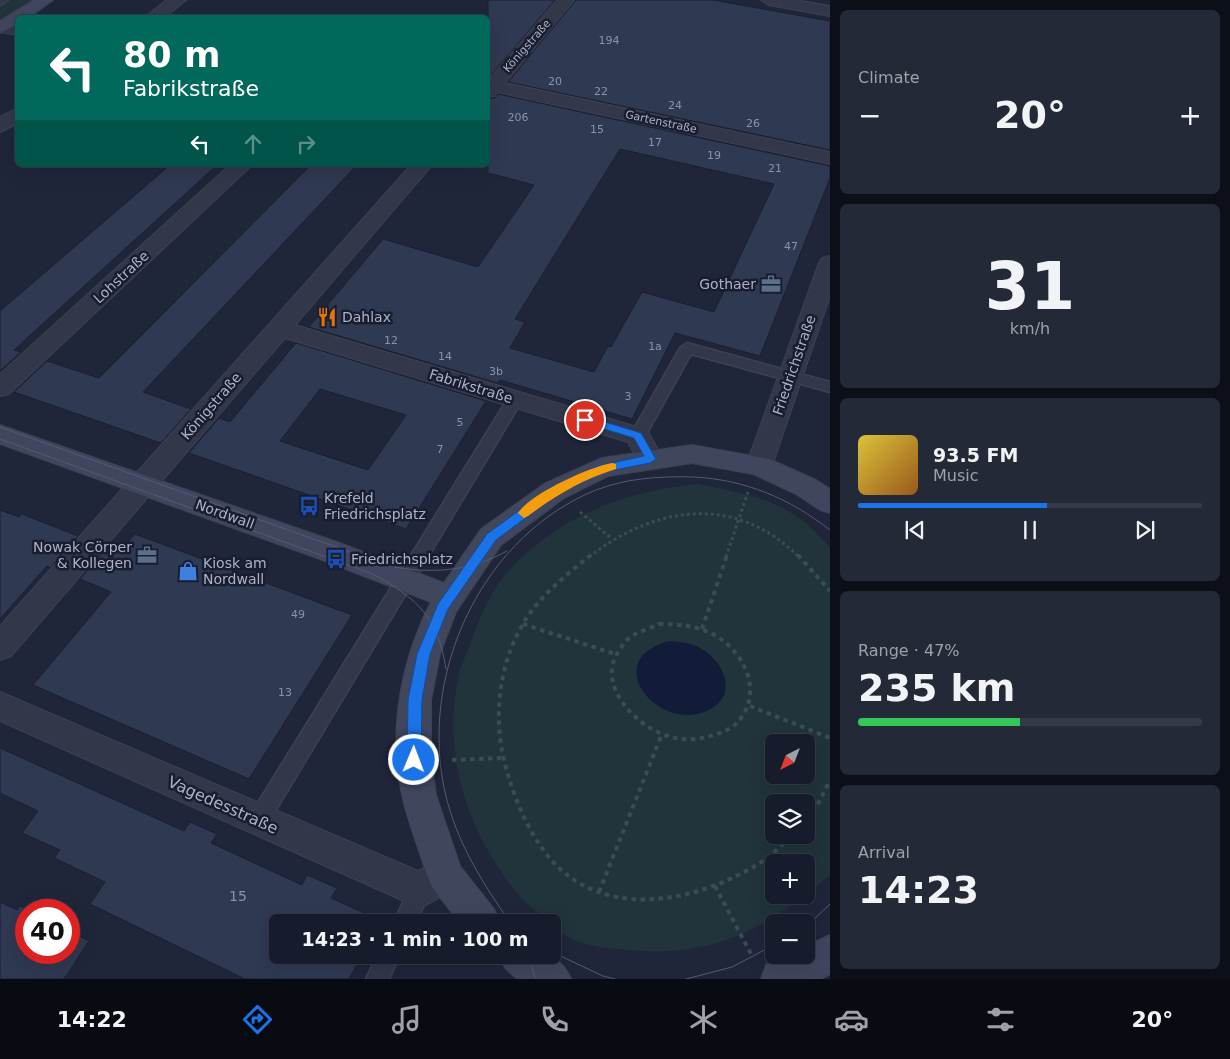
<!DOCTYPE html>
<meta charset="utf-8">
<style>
:root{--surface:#171c2c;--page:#242938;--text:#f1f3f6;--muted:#9ea1a9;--line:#363a48;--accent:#1a73e8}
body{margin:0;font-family:"DejaVu Sans",sans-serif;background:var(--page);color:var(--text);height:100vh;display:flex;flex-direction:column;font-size:19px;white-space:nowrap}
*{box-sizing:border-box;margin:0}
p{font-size:16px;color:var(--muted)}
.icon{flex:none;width:28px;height:28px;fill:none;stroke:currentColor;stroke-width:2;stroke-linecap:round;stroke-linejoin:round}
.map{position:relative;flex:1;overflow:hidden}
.details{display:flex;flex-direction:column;gap:10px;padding:10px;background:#0d0f18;width:400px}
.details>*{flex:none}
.banner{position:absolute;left:15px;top:15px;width:475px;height:152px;border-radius:8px;box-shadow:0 5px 20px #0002,0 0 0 1px var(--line);background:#00695c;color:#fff;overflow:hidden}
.needle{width:32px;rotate:222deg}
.controls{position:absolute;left:765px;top:734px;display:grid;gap:10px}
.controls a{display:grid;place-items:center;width:50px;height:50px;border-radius:8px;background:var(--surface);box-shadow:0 5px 20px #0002,0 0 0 1px var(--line);font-size:25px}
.speed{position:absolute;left:15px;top:899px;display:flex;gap:10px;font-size:25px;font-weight:700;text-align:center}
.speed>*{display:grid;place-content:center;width:65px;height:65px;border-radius:50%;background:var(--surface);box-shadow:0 5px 20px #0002,0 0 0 1px var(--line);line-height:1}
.speed .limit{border:8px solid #d22;background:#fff;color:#111}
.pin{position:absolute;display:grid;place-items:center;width:42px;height:42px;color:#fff;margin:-21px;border:2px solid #fff;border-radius:50%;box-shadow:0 1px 5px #0007}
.me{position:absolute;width:55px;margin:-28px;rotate:1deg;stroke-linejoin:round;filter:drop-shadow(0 0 4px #0008)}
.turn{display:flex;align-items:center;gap:18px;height:105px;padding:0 25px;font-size:22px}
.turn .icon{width:65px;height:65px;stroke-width:2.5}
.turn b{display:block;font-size:35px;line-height:42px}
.lanes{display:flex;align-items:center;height:48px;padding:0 25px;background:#0003;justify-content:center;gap:25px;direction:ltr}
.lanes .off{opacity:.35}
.big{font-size:38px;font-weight:600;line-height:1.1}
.details .tile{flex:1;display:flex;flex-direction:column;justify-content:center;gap:8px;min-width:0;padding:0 18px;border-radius:8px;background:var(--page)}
.details .dial{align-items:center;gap:0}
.dial b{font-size:65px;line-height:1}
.song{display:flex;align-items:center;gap:15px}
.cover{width:60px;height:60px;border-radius:8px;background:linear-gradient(135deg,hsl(50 70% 55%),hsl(30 70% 35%))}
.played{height:5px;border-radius:2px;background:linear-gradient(90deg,var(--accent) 55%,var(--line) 55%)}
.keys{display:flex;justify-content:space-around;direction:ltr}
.heat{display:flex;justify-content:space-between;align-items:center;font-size:28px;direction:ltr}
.charge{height:8px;border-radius:4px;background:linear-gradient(90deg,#34c759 47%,var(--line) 0)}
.trip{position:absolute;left:269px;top:914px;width:292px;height:50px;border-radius:8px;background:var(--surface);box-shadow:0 5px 20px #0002,0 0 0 1px var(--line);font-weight:600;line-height:50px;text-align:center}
.dock{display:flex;height:80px;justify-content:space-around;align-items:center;background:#090b12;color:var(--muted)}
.dock .icon{width:35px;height:35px}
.dock .active{color:var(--accent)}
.dock b{font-size:22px;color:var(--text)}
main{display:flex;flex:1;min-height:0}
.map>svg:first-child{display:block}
</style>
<main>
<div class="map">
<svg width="830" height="979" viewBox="0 0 830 979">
<rect width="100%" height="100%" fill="#1f263a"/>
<!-- green -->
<path fill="#21343b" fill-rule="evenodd" d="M9 0H34L0 21V6Z
M697 484C735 491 778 499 808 525 816 532 823 540 830 548V875L806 894V862H774V895H805C757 933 707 954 646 951 624 950 587 948 568 937 562 933 556 926 552 922 543 915 532 909 524 901 470 840 440 756 459 675 461 664 467 653 471 642 480 615 492 589 511 568 563 514 625 492 697 484ZM774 742H806V775H774ZM774 802H806V835H774Z"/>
<!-- water -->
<path fill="#121b38" d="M670 641C681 642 691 643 700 648 720 658 738 689 715 706 666 742 593 660 670 641Z"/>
<!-- building -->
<path fill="#303952" stroke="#1a2031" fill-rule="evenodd" d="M488 0H555L488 79Z
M576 0H713L830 21V150L508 82Z
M498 94 830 166V178L760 356 675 333 632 419 500 380 497 383 309 327 383 239 478 267 534 185 488 173V99L495 98ZM620 149 774 184 714 312 642 292 611 347 608 346 594 372 510 348 525 322 515 319Z
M170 165H217L14 350 21 352 0 371V311Z
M311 165H357L143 392 191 409 161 443 14 392 47 361 99 378Z
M296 343 486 401 406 529 189 453 219 418 230 422ZM320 389 406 415 368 470 280 441Z
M0 510 19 517 22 514 78 536 50 568 47 566 0 619Z
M135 534 352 615 249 779 33 685 111 592 80 579 107 547 119 552Z
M0 748 184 831 190 822 217 834 211 843 302 885 307 875 337 888 331 898 380 920 378 922H278V955H362L349 979H245L90 904 105 882 54 858 60 850 22 833 38 811 0 793Z
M0 902 17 910 20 906 29 910H26V952H69V931L89 941 64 979H0Z"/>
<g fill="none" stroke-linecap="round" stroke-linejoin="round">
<defs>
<path id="lane" d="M0 0H8L0 5Z
M687 343 830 382V392L691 354 643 440H633L630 436 680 348Z
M515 394 523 399 265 828 258 830 251 828 248 821 251 814 510 395Z
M420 880 428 883 431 890 416 922H394L412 883Z
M377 955H400L389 979H366Z"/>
<path id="street" d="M167 0H186L164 18H144Z
M557 0H574L505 83 830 152V164L497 92 495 96 488 97V81Z
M761 0H796L830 6V16L769 5Z
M0 22 18 25V35L0 32Z
M18 108V123L0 132V117Z
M230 165H252L9 394 0 396V374Z
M411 165H432L295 325 647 430 663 459 659 466 650 468 641 466 628 442 285 338 11 656 0 660V626Z
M830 256V296L772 466 769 473 759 476 749 473 746 466 819 263 822 258Z
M0 692 418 871 445 858 458 863 463 875 458 887 420 908 0 721Z"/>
<path id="secondary" d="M34 0H53L28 18H18V24L0 33V21Z
M0 425 337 542 444 583 481 529 544 484 602 458 692 445 769 459 816 480 830 489V513L820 510 796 494 753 474 692 463 608 476 564 498 501 545 456 612 440 654 431 700V760L436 795 460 866 494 909 500 922H459L432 887 427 875C419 849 408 822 402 795 388 731 401 660 431 602L317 558 0 444Z
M830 935V974L821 979H761L766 965 787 955H806V946Z
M499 955C529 955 558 947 571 979H517L505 968Z"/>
</defs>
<!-- lane casing -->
<use href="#lane" stroke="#3c4154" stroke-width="3"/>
<!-- street casing -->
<use href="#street" stroke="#3c4154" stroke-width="2"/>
<!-- secondary casing -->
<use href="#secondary" stroke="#3c4154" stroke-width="2"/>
<!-- path-far1 -->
<path stroke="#394d54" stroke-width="3" stroke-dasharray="3 3" stroke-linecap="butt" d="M580 512 612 539
M589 557C655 506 735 493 799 557
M726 557 748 492"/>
<!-- path -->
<path stroke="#394d54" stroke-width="4" stroke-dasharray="4.5 4.5" stroke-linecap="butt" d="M591 555C567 574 540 596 524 622 496 669 492 727 509 778 518 808 535 845 558 867 613 920 700 900 758 864 771 856 782 845 793 835
M798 555 830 591
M523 624 615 654
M659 624C675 624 692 625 708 632 740 645 764 687 741 718 734 728 724 732 713 735 698 740 683 741 668 736 636 727 595 684 619 651 622 647 624 641 628 639 636 632 649 629 659 624Z
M702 629 727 555
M750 706 830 738
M452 760 501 758
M806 818 819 802 830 780
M715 886 751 954
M599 892 662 734"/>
<!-- lane -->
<use href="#lane" fill="#32384a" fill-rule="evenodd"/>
<!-- street -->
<use href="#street" fill="#32384a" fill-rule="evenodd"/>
<!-- secondary -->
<use href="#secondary" fill="#40465e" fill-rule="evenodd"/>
<!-- tram -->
<path stroke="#545b72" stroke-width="1" d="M0 427 389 566C431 574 469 572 507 551
M0 439 373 574C418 599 438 617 446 669
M510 922C480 880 452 834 443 782 422 666 485 535 596 490 627 478 661 476 694 477 746 480 789 498 830 530
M806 927 830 904
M552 952 603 976 615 979
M529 955 535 979
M686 979 732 967 774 945"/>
</g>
<!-- route -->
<path fill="#1a73e8" stroke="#114b97" d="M585 416 641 433 656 459 650 463 604 472 558 494 496 540 448 609 430 654 422 700 421 760 419 764 414 766 409 764 407 760 408 700 417 654 438 604 487 534 550 488 598 466 644 456 634 438 581 422 580 420Z"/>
<!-- slow -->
<path fill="#f59e0b" d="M612 463 616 464V469C583 479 555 496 528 516L524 518 518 513C530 494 589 467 612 463Z"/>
<!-- icons -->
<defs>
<symbol id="office-bare" viewBox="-9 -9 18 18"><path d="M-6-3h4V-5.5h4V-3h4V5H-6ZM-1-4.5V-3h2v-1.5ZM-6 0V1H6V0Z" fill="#5c6f8a" stroke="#181e2f" stroke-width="2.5" paint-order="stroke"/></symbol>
<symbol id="restaurant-bare" viewBox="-9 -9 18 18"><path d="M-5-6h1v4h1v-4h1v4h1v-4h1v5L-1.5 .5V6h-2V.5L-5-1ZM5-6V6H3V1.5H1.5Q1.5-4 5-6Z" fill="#e8710a" stroke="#181e2f" stroke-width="2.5" paint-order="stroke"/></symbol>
<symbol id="bus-bare" viewBox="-9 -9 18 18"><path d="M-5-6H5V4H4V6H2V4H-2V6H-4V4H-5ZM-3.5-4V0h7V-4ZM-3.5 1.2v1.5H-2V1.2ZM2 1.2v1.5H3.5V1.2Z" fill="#1a4fb4" stroke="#181e2f" stroke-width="2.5" paint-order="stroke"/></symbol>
<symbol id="shop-bare" viewBox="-9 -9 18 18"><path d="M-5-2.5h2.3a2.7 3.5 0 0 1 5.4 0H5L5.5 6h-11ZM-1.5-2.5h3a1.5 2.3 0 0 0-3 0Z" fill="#3f7fe0" stroke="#181e2f" stroke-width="2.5" paint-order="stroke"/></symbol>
</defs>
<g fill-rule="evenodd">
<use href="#office-bare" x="757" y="270" width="28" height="28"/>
<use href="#restaurant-bare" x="313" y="303" width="28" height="28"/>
<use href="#bus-bare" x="295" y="492" width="28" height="28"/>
<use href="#office-bare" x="133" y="541" width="28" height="28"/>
<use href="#bus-bare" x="322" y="545" width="28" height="28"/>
<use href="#shop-bare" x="174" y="557" width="28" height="28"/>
</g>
<g text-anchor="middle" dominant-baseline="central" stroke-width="5" stroke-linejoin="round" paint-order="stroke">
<!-- number labels -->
<g font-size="11" fill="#8c92a8">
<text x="609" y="40">194</text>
<text x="555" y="81">20</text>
<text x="601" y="91">22</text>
<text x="675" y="105">24</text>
<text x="518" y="117">206</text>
<text x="753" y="123">26</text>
<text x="597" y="129">15</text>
<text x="655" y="142">17</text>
<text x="714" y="155">19</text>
<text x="775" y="168">21</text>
<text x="791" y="246">47</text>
<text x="391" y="340">12</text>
<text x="655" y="346">1a</text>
<text x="445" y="356">14</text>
<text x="496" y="371">3b</text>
<text x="628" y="396">3</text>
<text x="460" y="422">5</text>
<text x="440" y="449">7</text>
<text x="298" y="614">49</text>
<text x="285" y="692">13</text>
</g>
<!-- far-street labels -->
<g font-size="11" fill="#adb2c7" stroke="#181e2f">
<text transform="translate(527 46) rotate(-49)">Königstraße</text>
<text transform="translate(661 122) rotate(12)">Gartenstraße</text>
</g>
<!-- street labels -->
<g font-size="14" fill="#adb2c7" stroke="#181e2f">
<text transform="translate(121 277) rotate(-43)">Lohstraße</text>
<text transform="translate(794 365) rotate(-71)">Friedrichstraße</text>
<text transform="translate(471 386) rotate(17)">Fabrikstraße</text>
<text transform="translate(211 406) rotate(-49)">Königstraße</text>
<text transform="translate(225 514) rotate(20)">Nordwall</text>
</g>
<!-- poi labels -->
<g font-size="14" fill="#adb2c7" stroke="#181e2f" text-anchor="start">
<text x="756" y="284" text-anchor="end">Gothaer</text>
<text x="342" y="317">Dahlax</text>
<text x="324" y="498">Krefeld<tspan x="324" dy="16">Friedrichsplatz</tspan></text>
<text x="132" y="547" text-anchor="end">Nowak Cörper<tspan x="132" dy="16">&amp; Kollegen</tspan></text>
<text x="351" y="559">Friedrichsplatz</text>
<text x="203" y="563">Kiosk am<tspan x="203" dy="16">Nordwall</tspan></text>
</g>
<!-- near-number labels -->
<g font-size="14" fill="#8c92a8">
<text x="238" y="896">15</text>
</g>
<!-- near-street labels -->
<g font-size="16" fill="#adb2c7" stroke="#181e2f">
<text transform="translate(223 805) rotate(24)">Vagedesstraße</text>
</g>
</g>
</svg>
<div class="controls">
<a><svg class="needle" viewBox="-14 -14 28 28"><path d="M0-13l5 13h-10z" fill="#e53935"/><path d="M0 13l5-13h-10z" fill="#9ea1a9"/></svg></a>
<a><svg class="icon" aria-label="layers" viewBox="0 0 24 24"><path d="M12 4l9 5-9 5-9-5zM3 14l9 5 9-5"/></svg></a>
<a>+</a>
<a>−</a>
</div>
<div class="speed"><div class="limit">40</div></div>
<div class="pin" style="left:585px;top:420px;background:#d93025"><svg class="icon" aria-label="arrive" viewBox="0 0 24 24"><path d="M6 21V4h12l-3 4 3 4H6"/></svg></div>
<svg class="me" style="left:414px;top:760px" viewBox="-20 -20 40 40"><circle r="17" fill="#1a73e8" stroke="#fff" stroke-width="3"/><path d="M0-11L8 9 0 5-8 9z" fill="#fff"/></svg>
<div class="trip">14:23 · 1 min · 100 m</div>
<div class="banner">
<div class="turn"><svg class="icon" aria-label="left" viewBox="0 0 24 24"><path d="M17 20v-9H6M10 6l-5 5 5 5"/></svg><div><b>80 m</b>Fabrikstraße</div></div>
<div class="lanes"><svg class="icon" aria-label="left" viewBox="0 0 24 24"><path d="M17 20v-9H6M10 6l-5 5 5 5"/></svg><svg class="icon off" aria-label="ahead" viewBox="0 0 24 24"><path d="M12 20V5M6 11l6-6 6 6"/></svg><svg class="icon off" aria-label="right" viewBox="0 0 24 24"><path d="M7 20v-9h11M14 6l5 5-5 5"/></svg></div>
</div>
</div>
<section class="details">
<div class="tile"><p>Climate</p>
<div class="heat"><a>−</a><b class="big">20°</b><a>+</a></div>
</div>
<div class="tile dial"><b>31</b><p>km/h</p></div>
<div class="tile">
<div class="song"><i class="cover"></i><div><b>93.5 FM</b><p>Music</p></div></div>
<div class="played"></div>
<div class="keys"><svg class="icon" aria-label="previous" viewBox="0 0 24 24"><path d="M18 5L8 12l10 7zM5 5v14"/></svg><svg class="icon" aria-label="pause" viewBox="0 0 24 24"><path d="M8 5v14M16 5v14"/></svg><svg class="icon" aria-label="next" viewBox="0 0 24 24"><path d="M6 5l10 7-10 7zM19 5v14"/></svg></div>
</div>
<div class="tile"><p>Range · 47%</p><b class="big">235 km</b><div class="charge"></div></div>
<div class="tile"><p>Arrival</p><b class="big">14:23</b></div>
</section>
</main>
<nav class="dock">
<b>14:22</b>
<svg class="icon active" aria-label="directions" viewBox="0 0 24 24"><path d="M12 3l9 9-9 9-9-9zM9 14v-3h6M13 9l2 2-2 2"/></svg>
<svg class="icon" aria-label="music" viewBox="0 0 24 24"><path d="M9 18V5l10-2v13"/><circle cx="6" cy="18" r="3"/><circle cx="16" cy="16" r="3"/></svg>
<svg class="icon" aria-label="phone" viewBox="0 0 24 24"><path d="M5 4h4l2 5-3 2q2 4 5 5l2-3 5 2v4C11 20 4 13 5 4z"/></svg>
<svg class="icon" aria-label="climate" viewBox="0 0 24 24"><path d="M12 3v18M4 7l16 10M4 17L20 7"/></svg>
<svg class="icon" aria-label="car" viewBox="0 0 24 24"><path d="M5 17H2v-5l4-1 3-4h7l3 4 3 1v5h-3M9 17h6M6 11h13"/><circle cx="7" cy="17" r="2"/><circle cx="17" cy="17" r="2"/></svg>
<svg class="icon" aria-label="filters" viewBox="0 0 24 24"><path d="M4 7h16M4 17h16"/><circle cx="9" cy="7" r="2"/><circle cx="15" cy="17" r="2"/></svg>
<b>20°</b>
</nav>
